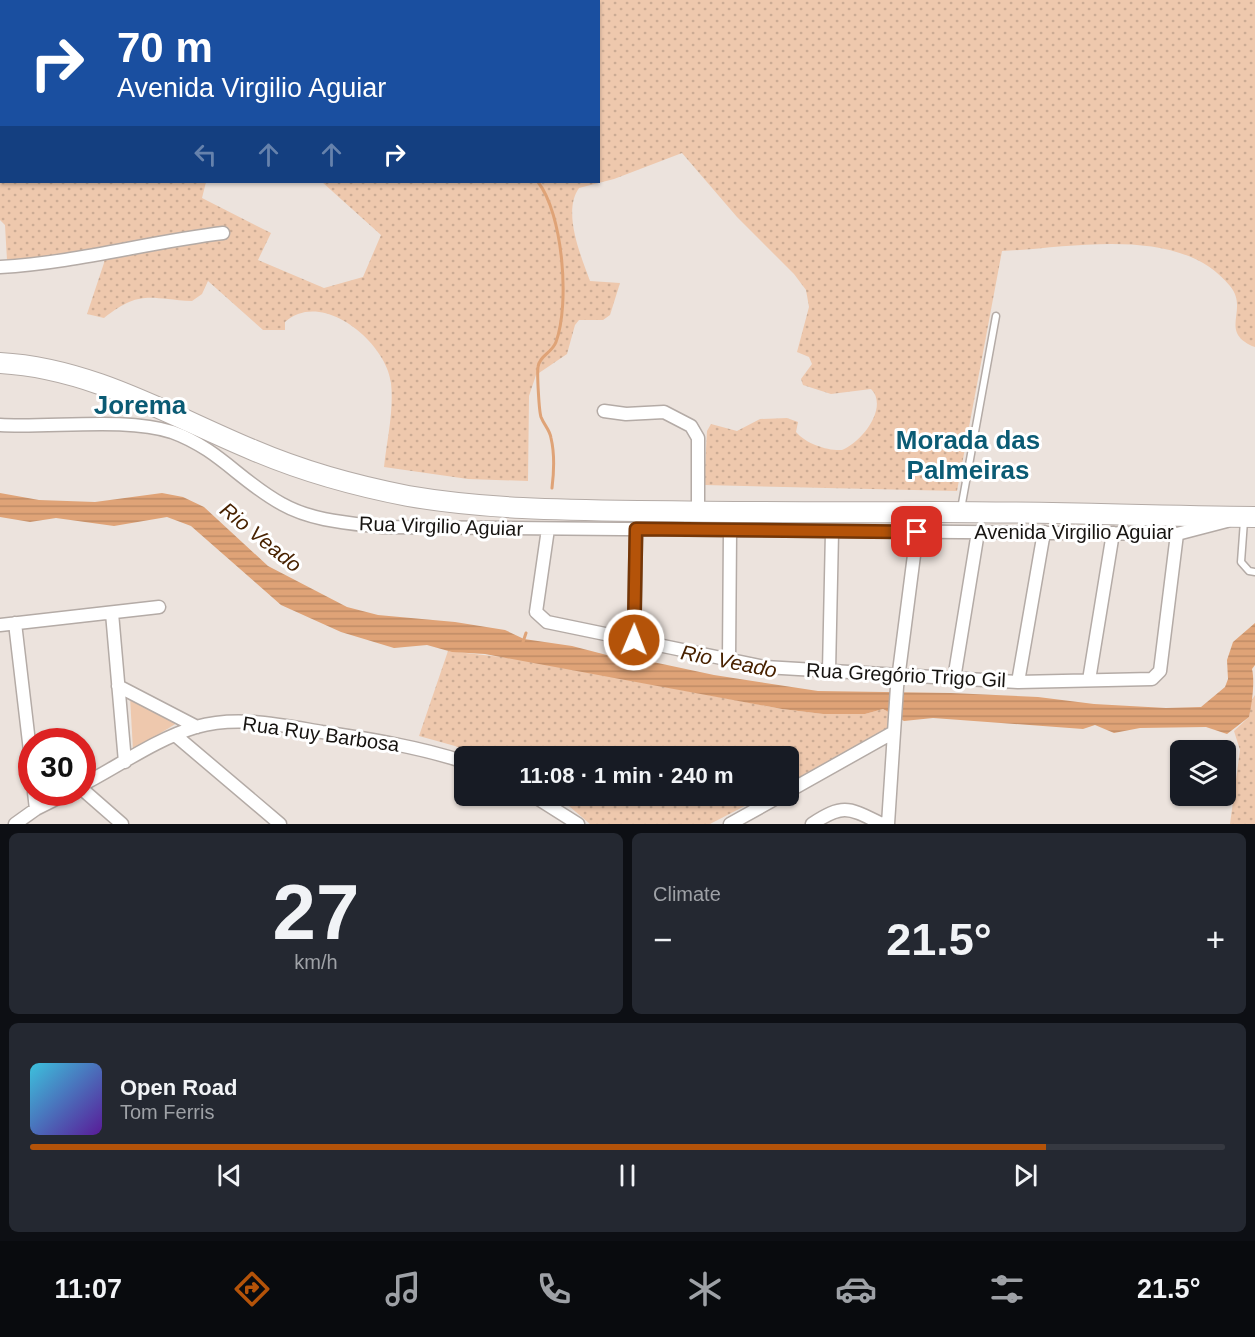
<!DOCTYPE html>
<meta charset="utf-8">
<style>
:root{--surface:#171b24;--page:#242831;--text:#f1f3f6;--muted:#9ea1a6;--line:#363941;--accent:#b45309}
body{margin:0;font-family:Arial,sans-serif;background:var(--page);color:var(--text);height:100vh;display:flex;flex-direction:column;font-size:22px;white-space:nowrap}
*{box-sizing:border-box;margin:0}
p{font-size:20px;color:var(--muted)}
.icon{flex:none;width:33px;height:33px;fill:none;stroke:currentColor;stroke-width:2;stroke-linecap:round;stroke-linejoin:round}
.map{position:relative;height:824px;overflow:hidden}
.side{display:flex;flex-direction:column;gap:9px;padding:9px;background:#0d0f14;flex:1}
.side>*{flex:none}
.hud{position:absolute;left:0px;top:0px;width:600px;height:183px;box-shadow:0 2px 4px #0004;background:#1a4fa0;color:#fff;overflow:hidden}
.buttons{position:absolute;left:1170px;top:740px;display:grid;gap:12px}
.buttons a{display:grid;place-items:center;width:66px;height:66px;border-radius:9px;background:var(--surface);box-shadow:0 2px 4px #0004;font-size:30px}
.speed{position:absolute;left:18px;top:728px;display:flex;gap:12px;font-size:30px;font-weight:700;text-align:center}
.speed>*{display:grid;place-content:center;width:78px;height:78px;border-radius:50%;background:var(--surface);box-shadow:0 2px 4px #0004;line-height:1}
.speed .limit{border:9px solid #d22;background:#fff;color:#111}
.pin{position:absolute;display:grid;place-items:center;width:51px;height:51px;color:#fff;margin:-26px;border-radius:12px;box-shadow:0 3px 9px #0006}
.me{position:absolute;width:66px;margin:-33px;rotate:1deg;stroke-linejoin:round;filter:drop-shadow(0 0 4px #0008)}
.turn{display:flex;align-items:center;gap:21px;height:126px;padding:0 18px;font-size:27px}
.turn .icon{width:78px;height:78px;stroke-width:2.5}
.turn b{display:block;font-size:42px;line-height:51px}
.lanes{display:flex;align-items:center;height:57px;padding:0 18px;background:#0003;justify-content:center;gap:30px;direction:ltr}
.lanes .off{opacity:.35}
.big{font-size:45px;font-weight:700;line-height:1.1}
.side .tile{flex:1;display:flex;flex-direction:column;justify-content:center;gap:9px;min-width:0;padding:0 21px;border-radius:9px;background:var(--page)}
.side .dial{align-items:center;gap:0}
.dial b{font-size:78px;line-height:1}
.song{display:flex;align-items:center;gap:18px}
.cover{width:72px;height:72px;border-radius:9px;background:linear-gradient(135deg,hsl(190 70% 55%),hsl(270 70% 35%))}
.played{height:6px;border-radius:3px;background:linear-gradient(90deg,var(--accent) 85%,var(--line) 85%)}
.keys{display:flex;justify-content:space-around;direction:ltr}
.heat{display:flex;justify-content:space-between;align-items:center;font-size:33px;direction:ltr}
.side .tiles{flex:1;display:grid;gap:9px;grid-template-columns:1fr 1fr}
.tile:last-child{grid-column:span 2}
.trip{position:absolute;left:454px;top:746px;width:345px;height:60px;border-radius:9px;background:var(--surface);box-shadow:0 2px 4px #0004;font-weight:700;line-height:60px;text-align:center}
.dock{display:flex;height:96px;justify-content:space-around;align-items:center;background:#090b0e;color:var(--muted)}
.dock .icon{width:42px;height:42px}
.dock .selected{color:var(--accent)}
.dock b{font-size:27px;color:var(--text)}
.map>svg:first-child{display:block}
</style>
<div class="map">
<svg width="1255" height="824" viewBox="0 0 1255 824">
<defs>
<pattern id="grass-dots" width="8" height="8" patternUnits="userSpaceOnUse" patternTransform="scale(1.5)"><rect width="8" height="8" fill="#eec8ad"/><path d="M2 2h.1M6 6h.1" fill="none" stroke="#cbab94" stroke-width="1.8" stroke-linecap="round"/></pattern>
<pattern id="water-rules" width="6" height="5" patternUnits="userSpaceOnUse" patternTransform="scale(1.5)"><rect width="6" height="5" fill="#dfa377"/><path d="M0 2.5h6" fill="none" stroke="#bf8b66"/></pattern>
</defs>
<rect width="100%" height="100%" fill="#ece3dd"/>
<!-- grass -->
<path fill="url(#grass-dots)" fill-rule="evenodd" d="M0 0H1255V347C1217 332 1250 310 1230 286 1180 224 1071 248 1002 251L957 491 704 485 707 431 711 424 737 431 760 419 787 418 798 422 796 432C806 444 828 451 842 450 862 442 889 407 871 389L831 394 803 385 801 379 812 364 809 357 797 352 809 307 806 290 794 274 737 217 682 153 614 179 579 188C562 212 581 256 590 281L620 283 610 315 603 320H579L575 325 567 354 536 375 529 396 528 481 468 479 384 467C387 440 394 410 391 383 387 343 322 288 285 322V330H263L208 281 202 294 192 301C149 299 141 289 104 318L87 314 104 263 106 246 49 256 7 260 5 225 0 220ZM2 2H598V182H322L381 235 363 277 324 288 258 260 271 233 202 198 206 182H2Z
M448 651 519 659 782 709 823 714H865L883 709 890 713 896 725 789 783V756H476L455 746 419 736Z
M1255 695V824H1230L1240 750 1234 731 1249 717 1251 701Z
M556 795H766L710 824H590Z"/>
<!-- green -->
<path fill="#eec8ad" d="M130 697 177 723 133 750Z"/>
<!-- water -->
<path fill="url(#water-rules)" d="M0 493 39 500 95 502 162 493 183 497 204 507 268 566 347 607 378 615 455 622 505 630 524 639 572 646 630 661 653 662 714 675 818 691 951 693 1038 697 1094 704 1166 708 1201 707 1225 687 1228 679 1227 660 1233 642 1255 623V665L1252 669C1255 681 1252 704 1249 717L1227 734 1206 727 1140 728 1114 733 1095 725 1083 729 933 718 904 721 883 709 865 714H823L782 709 485 654 452 652 427 645 394 648 341 632 281 605 191 526 167 517 114 526 56 518 30 522 0 517Z"/>
<g fill="none" stroke-linecap="round" stroke-linejoin="round">
<!-- stream -->
<path stroke="#dfa377" stroke-width="3" d="M418 0 419 2
M488 2 489 0
M538 182C563 214 570 304 556 342 552 353 539 356 538 367 537 374 539 411 541 417 544 425 550 430 551 438 555 455 554 472 552 488
M523 642 526 633"/>
<defs>
<path id="service" d="M961 509 996 316
M1244 521 1241 562 1249 571 1255 572"/>
<path id="minor" d="M0 267C75 263 148 242 223 233
M604 411 626 414 664 412 691 426 698 438V513
M0 425C51 428 126 417 172 432 219 449 241 482 282 504 312 521 349 523 383 527L1177 534 1227 521
M548 529 536 612 547 622 765 667 1018 682 1152 679 1160 671 1177 534
M112 613 125 762
M15 623 32 768
M0 625 159 607
M634 640 636 529
M729 660 730 532
M829 671 832 532
M954 679 978 532
M1089 680 1113 533
M1018 682 1044 532
M118 686 197 727
M175 735 280 824
M82 785C119 766 156 739 196 727 237 715 281 725 322 732 370 739 419 747 465 762
M82 789 122 824
M789 791 894 732
M34 792 36 809
M532 795 578 824
M15 824 36 809 70 792
M730 824 782 795
M812 824C844 803 849 808 882 824
M888 824 897 687 917 532"/>
<path id="trunk" d="M0 363C92 368 171 416 253 450 302 471 356 486 408 496 484 509 561 510 638 511 730 512 822 513 914 512 1028 511 1142 516 1255 517"/>
</defs>
<!-- service casing -->
<use href="#service" stroke="#b4aba6" stroke-width="9"/>
<!-- minor casing -->
<use href="#minor" stroke="#b4aba6" stroke-width="15"/>
<!-- trunk casing -->
<use href="#trunk" stroke="#b4aba6" stroke-width="22"/>
<!-- service -->
<use href="#service" stroke="#fff" stroke-width="6"/>
<!-- minor -->
<use href="#minor" stroke="#fff" stroke-width="12"/>
<!-- trunk -->
<use href="#trunk" stroke="#fff" stroke-width="20"/>
</g>
<g fill="none" stroke-linecap="round" stroke-linejoin="round">
<defs>
<path id="route" d="M634 640 636 529 917 532"/>
</defs>
<!-- route casing -->
<use href="#route" stroke="#753606" stroke-width="15"/>
<!-- route -->
<use href="#route" stroke="#b45309" stroke-width="10"/>
</g>
<g text-anchor="middle" dominant-baseline="central" stroke-width="6" stroke-linejoin="round" paint-order="stroke">
<!-- street labels -->
<g font-size="20" fill="#171411" stroke="#fff">
<text transform="translate(441 526) rotate(2)">Rua Virgilio Aguiar</text>
<text x="1074" y="532">Avenida Virgilio Aguiar</text>
<text transform="translate(906 675) rotate(3)">Rua Gregório Trigo Gil</text>
<text transform="translate(321 734) rotate(8)">Rua Ruy Barbosa</text>
</g>
<!-- water labels -->
<g font-size="21" font-style="italic" fill="#482200" stroke="#fff">
<text transform="translate(261 537) rotate(39)">Rio Veado</text>
<text transform="translate(729 661) rotate(11)">Rio Veado</text>
</g>
<!-- district labels -->
<g font-size="26" font-weight="bold" fill="#0b5b74" stroke="#fff">
<text x="140" y="405">Jorema</text>
<text x="968" y="440">Morada das<tspan x="968" dy="30">Palmeiras</tspan></text>
</g>
</g>
</svg>
<div class="buttons">
<a><svg class="icon" aria-label="layers" viewBox="0 0 24 24"><path d="M12 4l9 5-9 5-9-5zM3 14l9 5 9-5"/></svg></a>
</div>
<div class="speed"><div class="limit">30</div></div>
<div class="pin" style="left:917px;top:532px;background:#d93025"><svg class="icon" aria-label="arrive" viewBox="0 0 24 24"><path d="M6 21V4h12l-3 4 3 4H6"/></svg></div>
<svg class="me" style="left:634px;top:640px" viewBox="-20 -20 40 40"><circle r="17" fill="#b45309" stroke="#fff" stroke-width="3"/><path d="M0-11L8 9 0 5-8 9z" fill="#fff"/></svg>
<div class="trip">11:08 · 1 min · 240 m</div>
<div class="hud">
<div class="turn"><svg class="icon" aria-label="right" viewBox="0 0 24 24"><path d="M7 20v-9h11M14 6l5 5-5 5"/></svg><div><b>70 m</b>Avenida Virgilio Aguiar</div></div>
<div class="lanes"><svg class="icon off" aria-label="left" viewBox="0 0 24 24"><path d="M17 20v-9H6M10 6l-5 5 5 5"/></svg><svg class="icon off" aria-label="ahead" viewBox="0 0 24 24"><path d="M12 20V5M6 11l6-6 6 6"/></svg><svg class="icon off" aria-label="ahead" viewBox="0 0 24 24"><path d="M12 20V5M6 11l6-6 6 6"/></svg><svg class="icon" aria-label="right" viewBox="0 0 24 24"><path d="M7 20v-9h11M14 6l5 5-5 5"/></svg></div>
</div>
</div>
<section class="side">
<div class="tiles">
<div class="tile dial"><b>27</b><p>km/h</p></div>
<div class="tile"><p>Climate</p>
<div class="heat"><a>−</a><b class="big">21.5°</b><a>+</a></div>
</div>
<div class="tile">
<div class="song"><i class="cover"></i><div><b>Open Road</b><p>Tom Ferris</p></div></div>
<div class="played"></div>
<div class="keys"><svg class="icon" aria-label="previous" viewBox="0 0 24 24"><path d="M18 5L8 12l10 7zM5 5v14"/></svg><svg class="icon" aria-label="pause" viewBox="0 0 24 24"><path d="M8 5v14M16 5v14"/></svg><svg class="icon" aria-label="next" viewBox="0 0 24 24"><path d="M6 5l10 7-10 7zM19 5v14"/></svg></div>
</div>
</div>
</section>
<nav class="dock">
<b>11:07</b>
<svg class="icon selected" aria-label="directions" viewBox="0 0 24 24"><path d="M12 3l9 9-9 9-9-9zM9 14v-3h6M13 9l2 2-2 2"/></svg>
<svg class="icon" aria-label="music" viewBox="0 0 24 24"><path d="M9 18V5l10-2v13"/><circle cx="6" cy="18" r="3"/><circle cx="16" cy="16" r="3"/></svg>
<svg class="icon" aria-label="phone" viewBox="0 0 24 24"><path d="M5 4h4l2 5-3 2q2 4 5 5l2-3 5 2v4C11 20 4 13 5 4z"/></svg>
<svg class="icon" aria-label="climate" viewBox="0 0 24 24"><path d="M12 3v18M4 7l16 10M4 17L20 7"/></svg>
<svg class="icon" aria-label="car" viewBox="0 0 24 24"><path d="M5 17H2v-5l4-1 3-4h7l3 4 3 1v5h-3M9 17h6M6 11h13"/><circle cx="7" cy="17" r="2"/><circle cx="17" cy="17" r="2"/></svg>
<svg class="icon" aria-label="filters" viewBox="0 0 24 24"><path d="M4 7h16M4 17h16"/><circle cx="9" cy="7" r="2"/><circle cx="15" cy="17" r="2"/></svg>
<b>21.5°</b>
</nav>
